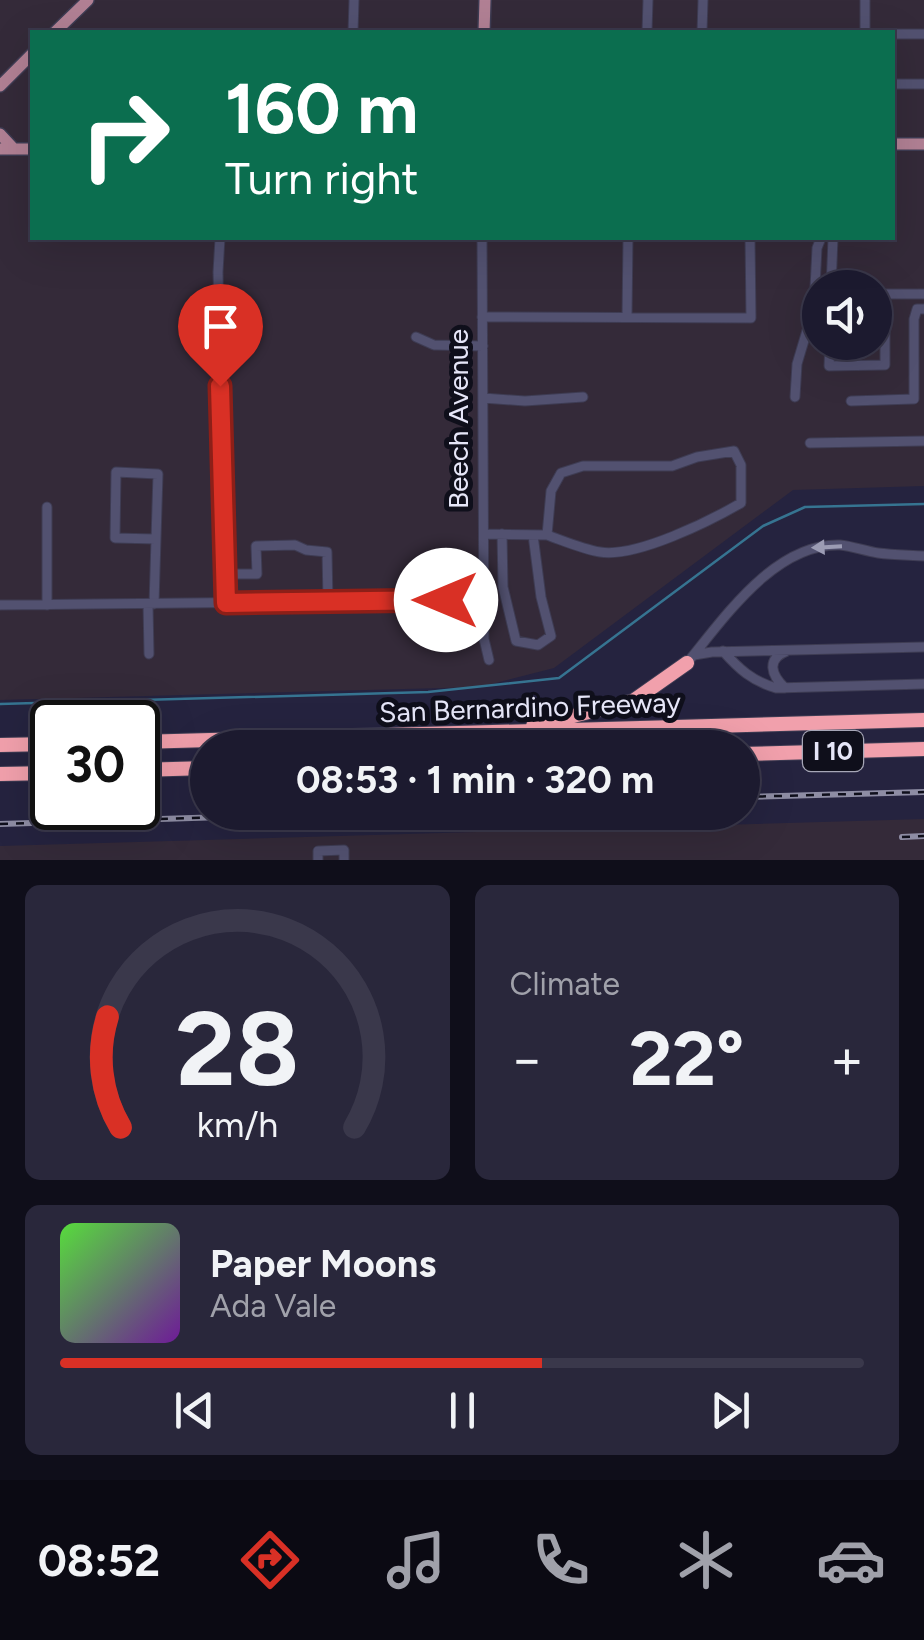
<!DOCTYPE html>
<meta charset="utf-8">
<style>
:root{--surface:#1c1a2f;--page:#29273b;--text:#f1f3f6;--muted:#a0a1aa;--line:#3a384b;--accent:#d93025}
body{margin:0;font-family:Figtree,sans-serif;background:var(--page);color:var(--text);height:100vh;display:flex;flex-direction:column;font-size:38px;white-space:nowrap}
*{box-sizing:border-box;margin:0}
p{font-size:32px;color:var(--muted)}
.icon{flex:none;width:55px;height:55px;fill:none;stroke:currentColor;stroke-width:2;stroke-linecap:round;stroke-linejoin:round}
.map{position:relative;height:860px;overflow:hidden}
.drawer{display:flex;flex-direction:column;gap:25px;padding:25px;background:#0f0e1a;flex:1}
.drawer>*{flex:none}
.hud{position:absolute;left:30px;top:30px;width:865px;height:210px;border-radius:0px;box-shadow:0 10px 40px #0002,0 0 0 2px var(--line);background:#0b6e4f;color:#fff;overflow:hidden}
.buttons{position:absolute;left:802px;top:270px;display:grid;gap:20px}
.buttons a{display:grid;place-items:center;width:90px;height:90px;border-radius:50%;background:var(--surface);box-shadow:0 10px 40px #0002,0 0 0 2px var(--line);font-size:50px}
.speed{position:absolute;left:30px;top:700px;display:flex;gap:20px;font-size:50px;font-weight:700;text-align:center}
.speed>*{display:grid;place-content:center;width:130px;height:130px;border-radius:50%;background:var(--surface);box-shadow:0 10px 40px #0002,0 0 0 2px var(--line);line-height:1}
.speed .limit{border:5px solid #111;border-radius:15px;background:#fff;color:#111}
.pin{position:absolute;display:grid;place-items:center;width:85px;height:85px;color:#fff;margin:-102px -42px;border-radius:50% 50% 50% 0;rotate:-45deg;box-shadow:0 0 10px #0007}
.pin .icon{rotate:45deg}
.me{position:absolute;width:110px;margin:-55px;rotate:270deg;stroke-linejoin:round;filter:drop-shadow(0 0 8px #0008)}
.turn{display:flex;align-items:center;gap:35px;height:210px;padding:0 30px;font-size:45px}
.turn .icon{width:130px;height:130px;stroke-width:2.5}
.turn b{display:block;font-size:70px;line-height:85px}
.big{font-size:75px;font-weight:700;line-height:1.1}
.drawer .widget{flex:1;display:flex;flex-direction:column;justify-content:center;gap:15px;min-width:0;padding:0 35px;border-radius:15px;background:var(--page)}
.drawer .dial{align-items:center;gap:0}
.dial svg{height:260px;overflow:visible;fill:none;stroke:var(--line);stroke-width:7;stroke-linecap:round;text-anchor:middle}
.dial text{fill:var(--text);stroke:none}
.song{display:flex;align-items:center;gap:30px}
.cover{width:120px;height:120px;border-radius:15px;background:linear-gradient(135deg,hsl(110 70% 55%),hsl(280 70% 35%))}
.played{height:10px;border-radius:5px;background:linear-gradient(90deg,var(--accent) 60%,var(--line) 60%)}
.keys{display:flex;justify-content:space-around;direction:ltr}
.heat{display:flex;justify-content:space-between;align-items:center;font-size:55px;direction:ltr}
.drawer .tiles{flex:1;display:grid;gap:25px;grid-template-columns:1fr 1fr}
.widget:last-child{grid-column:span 2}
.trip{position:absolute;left:190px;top:730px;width:570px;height:100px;border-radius:50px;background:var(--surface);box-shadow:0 10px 40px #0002,0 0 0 2px var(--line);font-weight:700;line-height:100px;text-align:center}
.tabs{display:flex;height:160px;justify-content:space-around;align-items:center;background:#0b0a13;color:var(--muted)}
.tabs .icon{width:70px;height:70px}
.tabs .active{color:var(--accent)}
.tabs b{font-size:45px;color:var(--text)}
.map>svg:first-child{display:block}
</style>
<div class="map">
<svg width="924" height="860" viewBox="0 0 924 860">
<rect width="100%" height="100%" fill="#25233f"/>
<!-- industrial -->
<path fill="#342a39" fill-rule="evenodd" d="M0 0H924V486L793 490 554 668 480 687 0 700ZM32 32H892V238H32ZM820 288H875V342H820Z
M924 819V860H0V846Z"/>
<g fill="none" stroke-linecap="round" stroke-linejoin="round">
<!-- stream -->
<path stroke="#367491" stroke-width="2.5" d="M0 704 428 692 559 678 763 526 805 507 924 504"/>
<defs>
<path id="minor" d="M865 0V32
M353 32 354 0
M647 32 648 0
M702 32 703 0
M892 34H924
M892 84H924
M220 238 218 272 226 603
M482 238 484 639 489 660
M831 288 833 238
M482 317 751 318 750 238
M627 317 628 238
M416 337 434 345 483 346
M830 342 829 366 885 365V294H924
M795 397 797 364 814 307 817 248 821 238
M483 398 525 401 583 397
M851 401 914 399V319L917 309H924
M810 443 924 441
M47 507V605
M484 534 547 535 551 491 561 473 583 466H672L697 457 734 451 741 465V503C710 521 636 558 600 552 582 549 564 541 547 535
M502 534 503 587 516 641 538 645 551 636 541 597 533 535
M225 574H257L256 546 295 545 306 550 327 552 328 601
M148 604 149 654
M154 604 158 474 116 472 115 538 156 539
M0 605 484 600
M723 651C739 669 752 681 776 688L924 684
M694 655 712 652 924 647
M687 663C725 617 775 543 840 545 852 546 865 551 878 553 893 555 909 555 924 556
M785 688C771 675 766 659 787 651
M318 860V851L344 850V860"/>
<path id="major" d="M55 32 88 0
M484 32 485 0
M0 86 32 54
M0 134 14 149
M892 144H924
M0 149H32"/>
<path id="highway" d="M533 726 633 701 687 663
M138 742 924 720
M0 745 52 744
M742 754 924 749
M138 770 208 768
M0 774 52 773"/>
</defs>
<!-- minor casing -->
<use href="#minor" stroke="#3e3c53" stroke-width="11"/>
<!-- major casing -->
<use href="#major" stroke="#3e3c53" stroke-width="14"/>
<!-- highway casing -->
<use href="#highway" stroke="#3e3c53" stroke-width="16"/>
<!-- minor -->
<use href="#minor" stroke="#525170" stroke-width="9"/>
<!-- major -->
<use href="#major" stroke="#b18094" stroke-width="11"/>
<!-- highway -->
<use href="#highway" stroke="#f1a0ac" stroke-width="14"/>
<defs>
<path id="rail" d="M742 797 924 792
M0 824 387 812
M902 837 924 836"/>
</defs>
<!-- rail casing -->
<use href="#rail" stroke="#8e8da4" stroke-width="6"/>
<!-- rail -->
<use href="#rail" stroke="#0f0f1b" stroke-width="2.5" stroke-dasharray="8" stroke-linecap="butt"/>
</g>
<!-- one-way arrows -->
<defs><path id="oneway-solid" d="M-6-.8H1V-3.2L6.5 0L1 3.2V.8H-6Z" transform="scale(2.5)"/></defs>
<use fill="#9c9cb4" href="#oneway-solid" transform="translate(827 547) rotate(177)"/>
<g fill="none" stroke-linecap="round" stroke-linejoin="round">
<defs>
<path id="route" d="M220 386 226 603 446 600"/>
</defs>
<!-- route casing -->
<use href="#route" stroke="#8d1f18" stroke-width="25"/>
<!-- route -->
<use href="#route" stroke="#d93025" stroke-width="18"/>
</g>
<g text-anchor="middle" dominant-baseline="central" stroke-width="10" stroke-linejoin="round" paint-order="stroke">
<!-- shield labels -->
<rect fill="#0f0f1b" stroke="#a6a6b6" stroke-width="2.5" x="803" y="731" width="60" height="40" rx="8"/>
<g font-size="25" font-weight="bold" fill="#e6e6f8">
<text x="833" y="751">I 10</text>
</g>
<!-- street labels -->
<g font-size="28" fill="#e6e6f8" stroke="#0f0f1b">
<text transform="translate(458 419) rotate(-90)">Beech Avenue</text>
<text transform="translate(530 707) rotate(-2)">San Bernardino Freeway</text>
</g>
</g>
</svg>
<div class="buttons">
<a><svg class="icon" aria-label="sound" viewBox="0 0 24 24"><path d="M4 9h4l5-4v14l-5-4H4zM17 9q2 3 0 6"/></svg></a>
</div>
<div class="speed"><div class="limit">30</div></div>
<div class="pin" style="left:220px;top:386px;background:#d93025"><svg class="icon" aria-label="arrive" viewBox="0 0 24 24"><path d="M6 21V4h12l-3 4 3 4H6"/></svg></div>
<svg class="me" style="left:446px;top:600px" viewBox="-20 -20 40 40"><circle r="19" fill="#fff"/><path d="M0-13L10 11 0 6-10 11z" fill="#d93025"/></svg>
<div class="trip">08:53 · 1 min · 320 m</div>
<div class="hud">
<div class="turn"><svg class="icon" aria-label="right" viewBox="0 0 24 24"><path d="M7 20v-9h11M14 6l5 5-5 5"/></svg><div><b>160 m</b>Turn right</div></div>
</div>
</div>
<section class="drawer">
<div class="tiles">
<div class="widget dial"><svg viewBox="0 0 100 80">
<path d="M14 69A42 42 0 1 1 86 69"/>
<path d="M14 69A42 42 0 0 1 10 35" stroke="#d93025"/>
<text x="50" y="56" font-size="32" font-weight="700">28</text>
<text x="50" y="72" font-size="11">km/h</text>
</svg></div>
<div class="widget"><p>Climate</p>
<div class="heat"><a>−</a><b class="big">22°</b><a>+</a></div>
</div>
<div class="widget">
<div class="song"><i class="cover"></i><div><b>Paper Moons</b><p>Ada Vale</p></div></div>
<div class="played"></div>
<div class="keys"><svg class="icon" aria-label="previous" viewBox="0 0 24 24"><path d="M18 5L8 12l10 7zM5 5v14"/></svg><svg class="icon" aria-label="pause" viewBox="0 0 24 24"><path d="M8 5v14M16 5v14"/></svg><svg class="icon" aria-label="next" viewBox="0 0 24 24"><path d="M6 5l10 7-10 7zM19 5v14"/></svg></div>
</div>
</div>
</section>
<nav class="tabs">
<b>08:52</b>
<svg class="icon active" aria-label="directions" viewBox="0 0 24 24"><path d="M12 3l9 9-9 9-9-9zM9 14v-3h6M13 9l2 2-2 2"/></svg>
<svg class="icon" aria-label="music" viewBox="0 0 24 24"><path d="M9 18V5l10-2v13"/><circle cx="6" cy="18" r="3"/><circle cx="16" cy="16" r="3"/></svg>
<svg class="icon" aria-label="phone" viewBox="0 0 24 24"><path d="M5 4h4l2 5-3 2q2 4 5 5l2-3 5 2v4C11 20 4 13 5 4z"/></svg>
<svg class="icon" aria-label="climate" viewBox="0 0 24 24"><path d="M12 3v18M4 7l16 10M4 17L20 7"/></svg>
<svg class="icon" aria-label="car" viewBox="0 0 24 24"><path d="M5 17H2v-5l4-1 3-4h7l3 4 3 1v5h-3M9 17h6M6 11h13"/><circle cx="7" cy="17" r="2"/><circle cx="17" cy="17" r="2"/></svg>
</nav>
